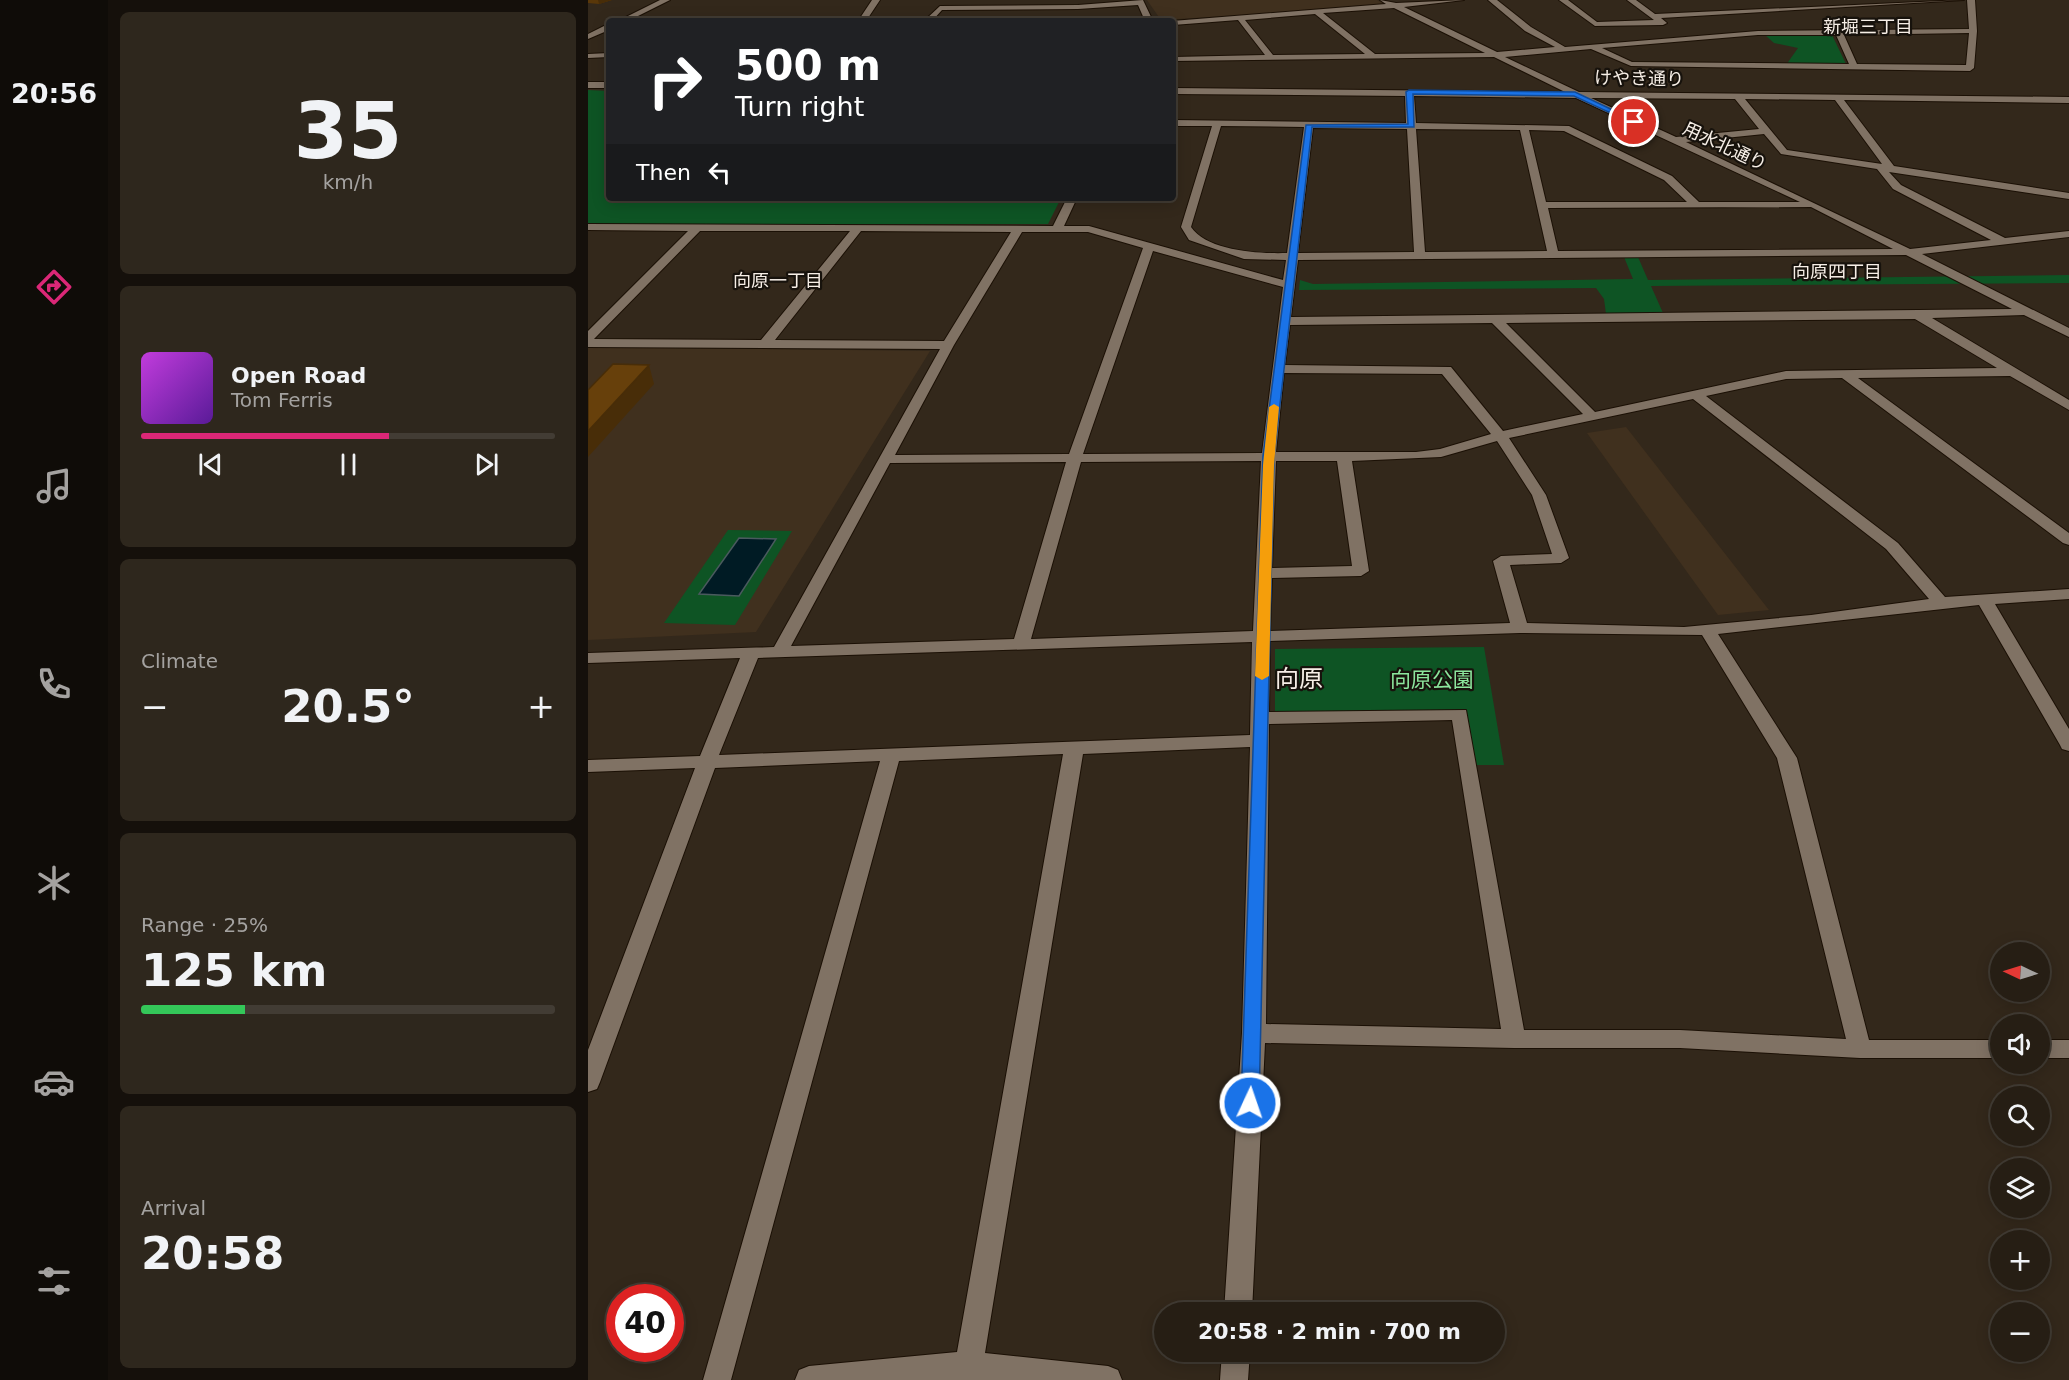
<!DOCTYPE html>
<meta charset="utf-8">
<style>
:root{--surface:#261e14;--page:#2e271d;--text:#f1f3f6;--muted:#a4a2a0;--line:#423c34;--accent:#db2777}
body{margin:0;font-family:"DejaVu Sans","Noto Sans JP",sans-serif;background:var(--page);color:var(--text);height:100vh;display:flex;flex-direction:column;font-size:22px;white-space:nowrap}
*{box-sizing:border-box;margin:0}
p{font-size:20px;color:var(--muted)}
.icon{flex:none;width:33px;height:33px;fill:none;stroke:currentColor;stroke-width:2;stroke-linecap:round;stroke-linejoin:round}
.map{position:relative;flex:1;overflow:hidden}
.details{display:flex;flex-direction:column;gap:12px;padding:12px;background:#15100b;width:480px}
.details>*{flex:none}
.top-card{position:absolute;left:18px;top:18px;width:570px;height:183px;border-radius:6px;box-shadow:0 3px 15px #0003,0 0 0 2px var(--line);background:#202124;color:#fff;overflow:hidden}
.needle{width:39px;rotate:274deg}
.fabs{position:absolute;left:1402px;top:942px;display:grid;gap:12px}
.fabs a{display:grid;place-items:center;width:60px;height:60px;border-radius:50%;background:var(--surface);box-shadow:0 3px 15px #0003,0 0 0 2px var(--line);font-size:30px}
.speed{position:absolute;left:18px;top:1284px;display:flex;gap:12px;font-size:30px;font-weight:700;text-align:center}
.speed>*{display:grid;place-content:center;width:78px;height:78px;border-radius:50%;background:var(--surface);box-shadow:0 3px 15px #0003,0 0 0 2px var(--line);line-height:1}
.speed .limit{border:9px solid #d22;background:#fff;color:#111}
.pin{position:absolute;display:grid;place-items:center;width:51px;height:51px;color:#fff;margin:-26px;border:3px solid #fff;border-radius:50%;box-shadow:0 2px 6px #0007}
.me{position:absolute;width:66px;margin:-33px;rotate:3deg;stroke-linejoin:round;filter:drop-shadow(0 0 4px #0008)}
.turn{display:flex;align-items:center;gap:21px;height:126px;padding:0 30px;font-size:27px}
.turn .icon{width:78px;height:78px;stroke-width:2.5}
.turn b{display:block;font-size:42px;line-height:51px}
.then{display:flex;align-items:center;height:57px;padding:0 30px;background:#0003;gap:12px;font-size:22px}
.big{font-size:45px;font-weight:800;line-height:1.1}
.details .widget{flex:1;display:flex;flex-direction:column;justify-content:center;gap:9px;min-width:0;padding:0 21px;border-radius:9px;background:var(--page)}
.details .dial{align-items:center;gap:0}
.dial b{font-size:78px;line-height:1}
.song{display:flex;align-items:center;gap:18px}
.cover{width:72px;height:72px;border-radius:9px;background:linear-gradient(135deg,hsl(290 70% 55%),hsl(270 70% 35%))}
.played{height:6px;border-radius:3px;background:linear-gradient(90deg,var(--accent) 60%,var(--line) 60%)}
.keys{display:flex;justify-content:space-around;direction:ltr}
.heat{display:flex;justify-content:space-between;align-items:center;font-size:33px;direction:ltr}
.charge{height:9px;border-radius:4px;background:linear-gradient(90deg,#34c759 25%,var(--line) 0)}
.trip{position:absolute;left:566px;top:1302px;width:351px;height:60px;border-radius:30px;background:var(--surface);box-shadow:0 3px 15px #0003,0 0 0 2px var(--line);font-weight:800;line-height:60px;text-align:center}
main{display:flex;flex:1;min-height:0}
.tab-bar{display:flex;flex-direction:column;width:108px;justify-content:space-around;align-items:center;background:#0f0c08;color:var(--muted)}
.tab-bar .icon{width:42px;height:42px}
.tab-bar .selected{color:var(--accent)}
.tab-bar b{font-size:27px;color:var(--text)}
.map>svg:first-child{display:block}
</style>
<main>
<nav class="tab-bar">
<b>20:56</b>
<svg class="icon selected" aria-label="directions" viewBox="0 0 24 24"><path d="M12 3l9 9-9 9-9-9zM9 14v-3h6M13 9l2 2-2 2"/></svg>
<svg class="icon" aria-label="music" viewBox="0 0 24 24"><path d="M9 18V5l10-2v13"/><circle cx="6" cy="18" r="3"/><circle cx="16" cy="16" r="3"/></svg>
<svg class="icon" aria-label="phone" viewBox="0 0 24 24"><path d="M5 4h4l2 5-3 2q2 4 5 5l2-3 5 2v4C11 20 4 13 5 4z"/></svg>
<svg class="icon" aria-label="climate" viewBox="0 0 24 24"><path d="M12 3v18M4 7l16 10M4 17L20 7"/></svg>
<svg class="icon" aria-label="car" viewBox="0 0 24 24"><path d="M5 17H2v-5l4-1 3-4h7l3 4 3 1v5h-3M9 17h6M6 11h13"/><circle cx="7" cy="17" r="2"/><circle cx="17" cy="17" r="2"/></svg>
<svg class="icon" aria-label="filters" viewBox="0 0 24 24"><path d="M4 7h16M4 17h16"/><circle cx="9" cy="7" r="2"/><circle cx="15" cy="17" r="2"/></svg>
</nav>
<section class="details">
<div class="widget dial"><b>35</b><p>km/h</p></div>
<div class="widget">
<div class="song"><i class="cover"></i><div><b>Open Road</b><p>Tom Ferris</p></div></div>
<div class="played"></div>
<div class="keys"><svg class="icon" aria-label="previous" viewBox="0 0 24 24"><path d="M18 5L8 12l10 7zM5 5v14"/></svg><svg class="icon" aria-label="pause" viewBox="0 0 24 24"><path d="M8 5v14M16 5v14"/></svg><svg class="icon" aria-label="next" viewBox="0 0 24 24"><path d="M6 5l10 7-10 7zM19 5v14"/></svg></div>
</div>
<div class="widget"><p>Climate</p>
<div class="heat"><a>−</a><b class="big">20.5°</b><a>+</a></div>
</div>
<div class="widget"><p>Range · 25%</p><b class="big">125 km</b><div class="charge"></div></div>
<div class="widget"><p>Arrival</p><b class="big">20:58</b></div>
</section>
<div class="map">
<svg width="1481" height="1380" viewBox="0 0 1481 1380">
<rect width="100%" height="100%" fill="#33281b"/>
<!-- built -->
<path fill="#40301e" d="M559 0H789L800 6 573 20Z
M0 347 342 351 168 632 0 640Z
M1038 427 1181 610 1130 615 999 433Z"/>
<!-- green -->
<path fill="#0e5424" d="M1238 34 1244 35 1258 64 1198 65 1210 48 1186 43 1177 35Z
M0 90 21 91V198H473L460 224H0Z
M1036 257H1050L1060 280 1481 275V283L1063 286 1075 313 1018 314 1016 299 1008 288 711 290 712 280 725 284 1045 279Z
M140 530 204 531 147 625 76 623Z
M896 647 916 765H885L874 712 687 713V649Z"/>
<!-- water -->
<path fill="#001b24" stroke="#4a5a5e" stroke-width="1.5" d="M151 538 188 539 151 596 111 594Z"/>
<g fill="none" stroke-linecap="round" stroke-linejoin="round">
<defs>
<path id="minor" d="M72 0H82L40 21H30Z
M284 0H292L278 21H270Z
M555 0 565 21H557L550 5 490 9 354 10 344 21H336L352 6 490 5Z
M792 0 808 3 876 0 816 7 909 52 967 47 937 31 900 0H909L943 27 977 47 1170 31 1381 29 1379 0H1387L1389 31 1386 68 1382 71 1043 66 1003 49 917 57 991 92 1481 97V103L1256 100 1306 166 1481 193V199L1301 172 1313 185 1417 238 1481 231V237L1334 254 1481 328V337L1436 315 1344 318 1481 400V410L1422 376 1270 378 1481 533V545L1475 543 1254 378 1198 379 1118 396 1310 543 1357 597 1481 589V599L1407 604 1481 729V751L1474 749 1472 745 1391 605 1130 634 1209 758 1281 1040H1413V1058H1272L1092 1048H926L677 1043 664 1312H636L654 1033 662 747 495 754 397 1353 520 1366 530 1370 534 1380H207L211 1370 221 1366 369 1352 475 754 311 761 143 1380H115L292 761 127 768 12 1082 9 1089 0 1092V1050L107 768 0 772V760L112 756 152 658 0 663V653L186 647 352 349 0 347V331L100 231 0 230V224L465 226 479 198H489L476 226H501L695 280 698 260 656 259 601 240 593 227 624 126H585V120L818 123 817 96 585 94V88L977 92 906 57 585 61V57L677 55 650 20 585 25 584 21 798 4ZM806 8 897 53 787 54 735 13ZM727 14 777 54 685 55 657 20ZM1381 33 1378 65 1269 64 1256 35ZM1170 35H1248L1261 64 1044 62 1014 48ZM826 96 988 98 1212 202H1111L1084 176 981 126 828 123ZM1003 98 1147 99 1171 129 1088 137ZM1157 99 1247 100 1294 164 1199 150ZM633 126 716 127 699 253C672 254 619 251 603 227ZM725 128 819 129 826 252 710 253ZM828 129 932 130 959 251 837 252ZM941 130 976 131 1076 180 1099 202H958ZM1176 134 1193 154 1289 169 1305 189 1403 240 1322 249 1098 142ZM1223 207 1305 249 970 251 960 208ZM112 231H262L173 340 6 339ZM273 231 423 232 356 341 187 340ZM434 232H500L555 248 481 454 307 455 366 345ZM565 251 695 287 674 453 495 454ZM1318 255 1424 309 703 317 710 260ZM1327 319 1409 368 1198 371 1007 412 918 323ZM904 323 995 414 915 431 863 367 697 365 702 325ZM696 373 854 374 903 434 852 449 828 452H688ZM1105 399 1298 549 1341 599 1223 615 1096 627 939 623 922 565 973 563 981 558 958 495 921 438ZM909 441 944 495 964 554 913 556 905 561 922 623 682 631 684 578 773 576 781 571 764 461 853 457ZM673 461 665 631 443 639 493 462ZM688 461H749L764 566 684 568ZM478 462 426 639 203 646 302 463ZM932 633 1114 635 1189 758 1258 1039 1092 1030H936L878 710 681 712 682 641ZM664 642 662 735 131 755 170 658ZM864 720 913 1029 678 1024 681 724Z
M971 0H980L1009 22 1066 20 1039 0H1048L1067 14 1376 0 1073 18 1079 23 1075 25 1007 26Z
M18 25H21V30L0 39V34Z
M21 53V57L0 58V54Z
M0 82H21V88H0Z
M1452 1040H1481V1058H1452Z
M634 1352H662L660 1380H632Z"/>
</defs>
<!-- minor casing -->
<use href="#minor" stroke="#1b1005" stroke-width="2"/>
<!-- minor -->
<use href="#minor" fill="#807264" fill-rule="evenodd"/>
</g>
<!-- wall -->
<path fill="#593709" d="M0 0H24L11 4 0 3Z"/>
<!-- shaded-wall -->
<path fill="#482d08" d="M10 0H24L11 4Z
M61 365 66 384 0 457V431Z"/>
<!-- building -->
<path fill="#67400b" stroke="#482d08" stroke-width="1.5" d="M25 364 61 365 0 431V390Z"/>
<!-- route -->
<path fill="#1a73e8" stroke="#114b97" stroke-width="1.5" d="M821 90 987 92 1050 122 1044 123 986 96 825 94 826 127H724L686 456 671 1103 669 1109 662 1111 656 1109 653 1103 675 456 718 125 820 124 818 92Z"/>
<!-- slow -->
<path fill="#f59e0b" d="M686 404 691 407 686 465 681 676 674 680 667 676 675 465 681 407Z"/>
<g text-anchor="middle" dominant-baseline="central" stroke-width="4.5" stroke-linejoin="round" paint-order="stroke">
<!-- far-neighbourhood labels -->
<g font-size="18" fill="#f6eee6" stroke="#17120c">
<text x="1280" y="26">新堀三丁目</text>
<text x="1249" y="271">向原四丁目</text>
<text x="190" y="280">向原一丁目</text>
</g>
<!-- far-street labels -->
<g font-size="18" fill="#f6eee6" stroke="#17120c">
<text transform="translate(1051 78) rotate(1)">けやき通り</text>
<text transform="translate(1137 146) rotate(25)">用水北通り</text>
</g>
<!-- park labels -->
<g font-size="21" fill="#8ce69d" stroke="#17120c">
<text x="844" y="680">向原公園</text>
</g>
<!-- quarter labels -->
<g font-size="24" fill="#f6eee6" stroke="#17120c">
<text x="711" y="679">向原</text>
</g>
</g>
</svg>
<div class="fabs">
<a><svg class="needle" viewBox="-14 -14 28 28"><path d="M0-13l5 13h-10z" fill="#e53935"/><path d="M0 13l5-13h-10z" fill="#a4a2a0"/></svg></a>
<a><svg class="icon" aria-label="sound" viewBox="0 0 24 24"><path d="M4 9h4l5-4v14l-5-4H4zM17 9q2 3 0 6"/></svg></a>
<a><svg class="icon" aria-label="search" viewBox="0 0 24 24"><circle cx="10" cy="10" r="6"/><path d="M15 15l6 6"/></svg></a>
<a><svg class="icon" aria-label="layers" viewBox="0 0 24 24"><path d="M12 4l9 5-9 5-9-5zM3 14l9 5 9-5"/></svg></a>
<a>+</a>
<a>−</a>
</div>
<div class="speed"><div class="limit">40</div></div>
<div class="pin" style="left:1046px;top:122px;background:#d93025"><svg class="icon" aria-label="arrive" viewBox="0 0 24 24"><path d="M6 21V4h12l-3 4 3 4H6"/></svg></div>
<svg class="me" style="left:662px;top:1103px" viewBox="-20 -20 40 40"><circle r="17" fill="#1a73e8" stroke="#fff" stroke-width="3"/><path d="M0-11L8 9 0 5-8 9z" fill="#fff"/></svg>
<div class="trip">20:58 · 2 min · 700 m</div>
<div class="top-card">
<div class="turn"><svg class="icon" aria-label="right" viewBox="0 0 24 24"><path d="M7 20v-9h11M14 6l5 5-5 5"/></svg><div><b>500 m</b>Turn right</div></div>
<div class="then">Then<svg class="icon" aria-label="left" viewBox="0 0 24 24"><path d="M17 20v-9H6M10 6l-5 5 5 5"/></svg></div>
</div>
</div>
</main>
